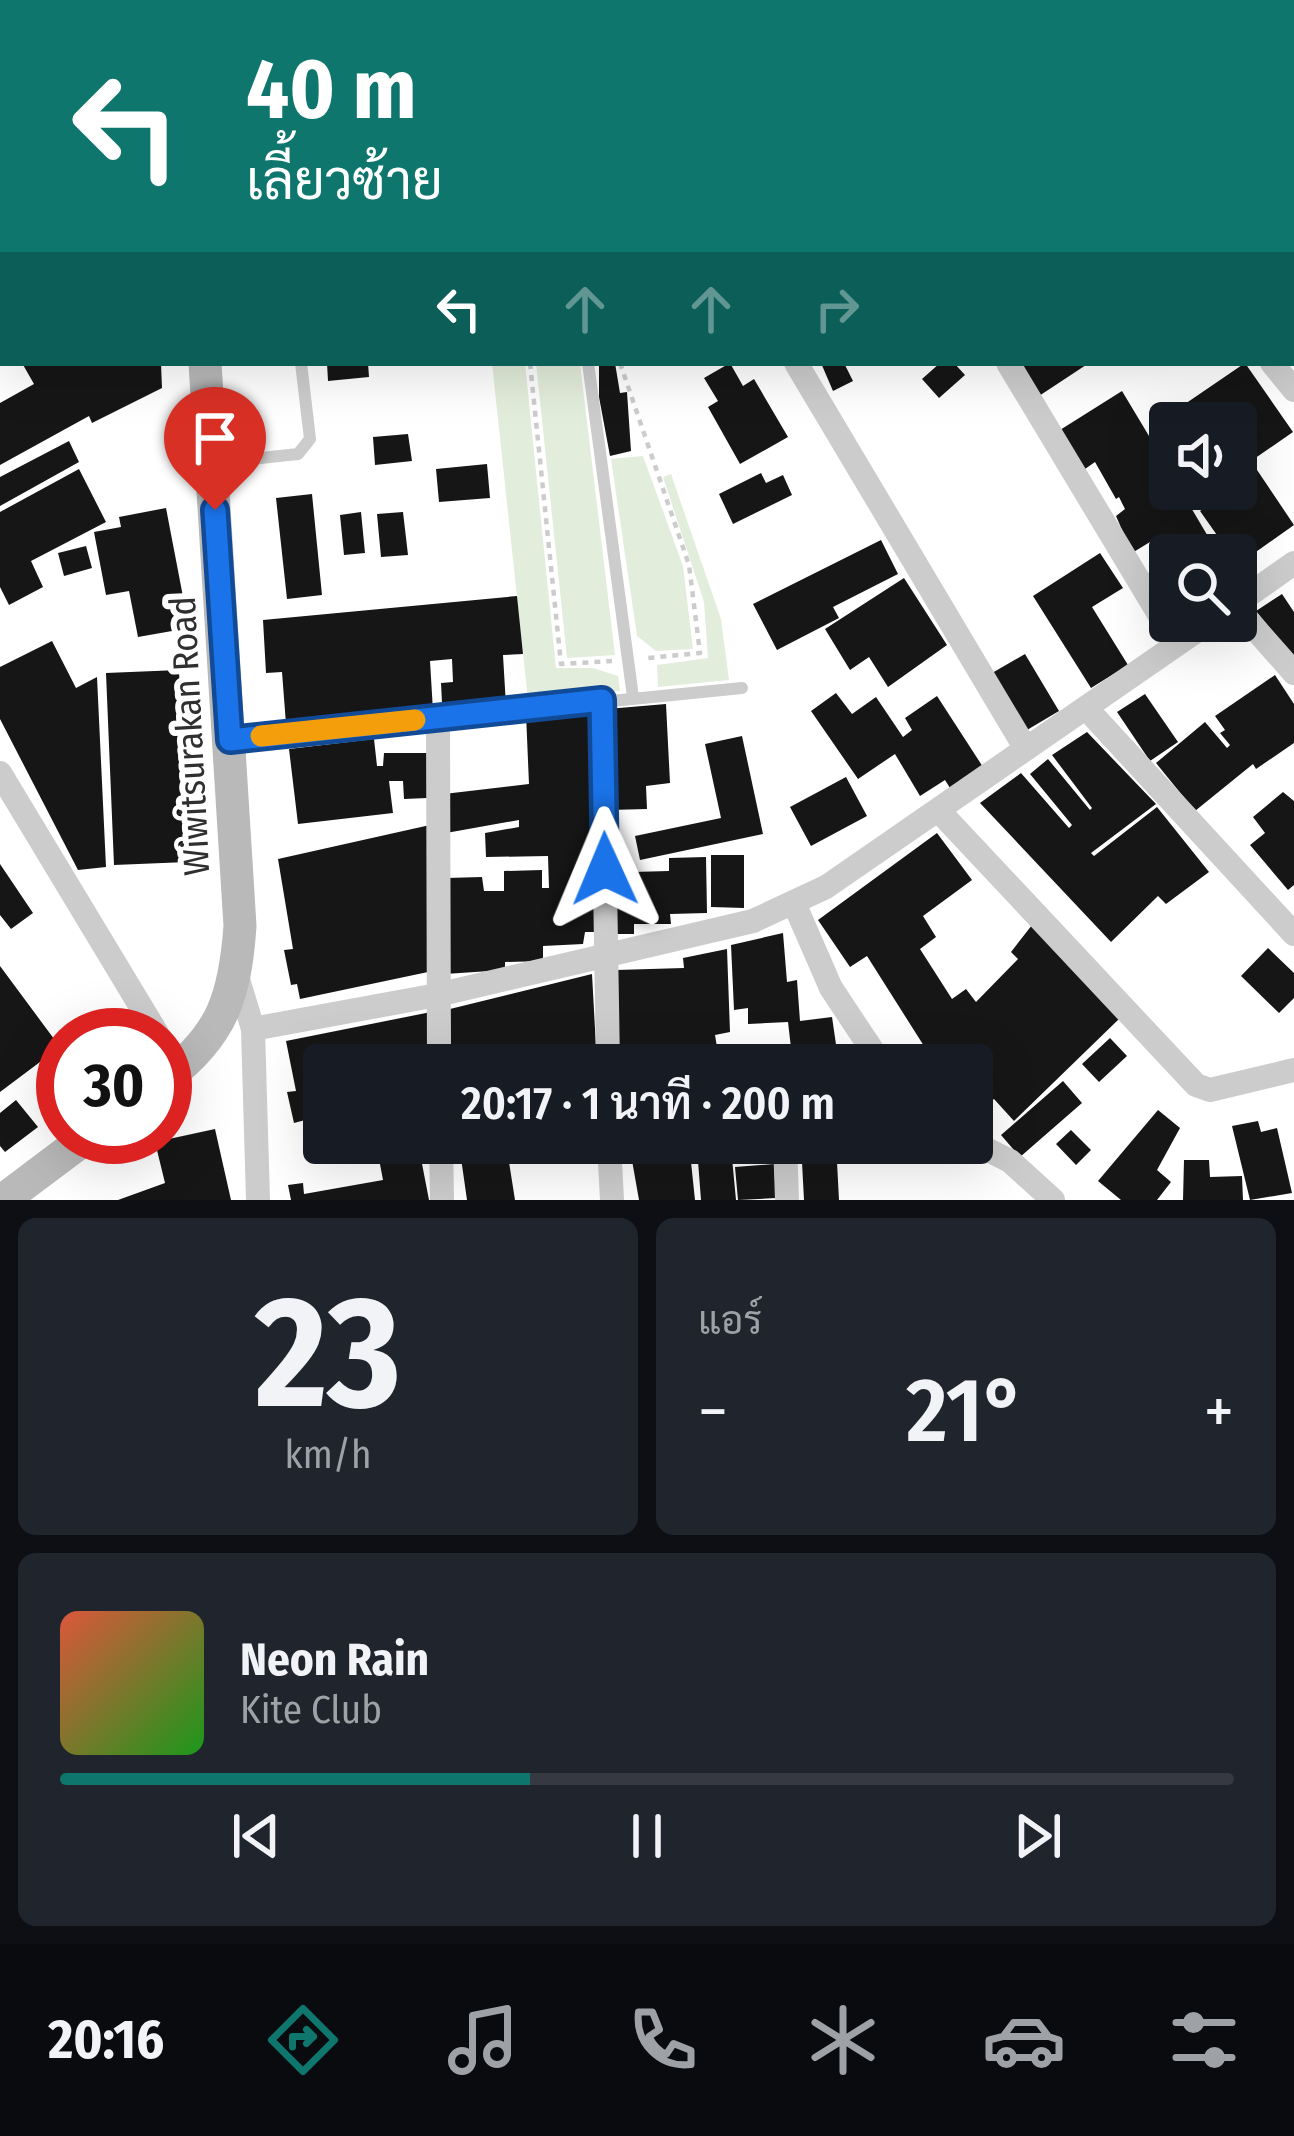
<!DOCTYPE html>
<html lang="th">
<meta charset="utf-8">
<style>
:root{--surface:#171b24;--page:#20242c;--text:#f1f3f6;--muted:#9ea1a6;--line:#363941;--accent:#0f766e}
body{margin:0;font-family:"Fira Sans Condensed",Sarabun,sans-serif;background:var(--page);color:var(--text);height:100vh;display:flex;flex-direction:column;font-size:45px;white-space:nowrap}
*{box-sizing:border-box;margin:0}
p{font-size:39px;color:var(--muted)}
.icon{flex:none;width:66px;height:66px;fill:none;stroke:currentColor;stroke-width:2;stroke-linecap:round;stroke-linejoin:round}
.map{position:relative;height:1200px;overflow:hidden}
.side{display:flex;flex-direction:column;gap:18px;padding:18px;background:#0d0f14;flex:1}
.side>*{flex:none}
.guide{position:absolute;left:0px;top:0px;width:1296px;height:366px;box-shadow:0 12px 48px #0002;background:#0f766e;color:#fff;overflow:hidden}
.tools{position:absolute;left:1149px;top:402px;display:grid;gap:24px}
.tools a{display:grid;place-items:center;width:108px;height:108px;border-radius:12px;background:var(--surface);box-shadow:0 12px 48px #0002;font-size:60px}
.speed{position:absolute;left:36px;top:1008px;display:flex;gap:24px;font-size:60px;font-weight:700;text-align:center}
.speed>*{display:grid;place-content:center;width:156px;height:156px;border-radius:50%;background:var(--surface);box-shadow:0 12px 48px #0002;line-height:1}
.speed .limit{border:18px solid #d22;background:#fff;color:#111}
.pin{position:absolute;display:grid;place-items:center;width:102px;height:102px;color:#fff;margin:-123px -51px;border-radius:50% 50% 50% 0;rotate:-45deg;box-shadow:0 0 12px #0007}
.pin .icon{rotate:45deg}
.me{position:absolute;width:132px;margin:-66px;rotate:359deg;stroke-linejoin:round;filter:drop-shadow(0 0 9px #0008)}
.turn{display:flex;align-items:center;gap:42px;height:252px;padding:0 48px;font-size:54px}
.turn .icon{width:156px;height:156px;stroke-width:2.5}
.turn b{display:block;font-size:84px;line-height:102px}
.lanes{display:flex;align-items:center;height:114px;padding:0 48px;background:#0003;justify-content:center;gap:60px;direction:ltr}
.lanes .off{opacity:.35}
.big{font-size:90px;font-weight:600;line-height:1.1}
.side .tile{flex:1;display:flex;flex-direction:column;justify-content:center;gap:18px;min-width:0;padding:0 42px;border-radius:18px;background:var(--page)}
.side .dial{align-items:center;gap:0}
.dial b{font-size:156px;line-height:1}
.song{display:flex;align-items:center;gap:36px}
.cover{width:144px;height:144px;border-radius:18px;background:linear-gradient(135deg,hsl(10 70% 55%),hsl(120 70% 35%))}
.played{height:12px;border-radius:6px;background:linear-gradient(90deg,var(--accent) 40%,var(--line) 40%)}
.keys{display:flex;justify-content:space-around;direction:ltr}
.heat{display:flex;justify-content:space-between;align-items:center;font-size:66px;direction:ltr}
.side .tiles{flex:1;display:grid;gap:18px;grid-template-columns:1fr 1fr}
.tile:last-child{grid-column:span 2}
.trip{position:absolute;left:303px;top:1044px;width:690px;height:120px;border-radius:12px;background:var(--surface);box-shadow:0 12px 48px #0002;font-weight:600;line-height:120px;text-align:center}
.dock{display:flex;height:192px;justify-content:space-around;align-items:center;background:#090b0e;color:var(--muted)}
.dock .icon{width:84px;height:84px}
.dock .selected{color:var(--accent)}
.dock b{font-size:54px;color:var(--text)}
.map>svg:first-child{display:block}
</style>
<div class="map">
<svg width="1294" height="1200" viewBox="0 0 1294 1200">
<rect width="100%" height="100%" fill="#fff"/>
<!-- green -->
<path fill="#e3eddb" d="M492 363H525L556 668H593L618 676 620 691 528 700Z
M536 363H580L615 655 567 658Z
M643 456 683 566 693 649 656 651 637 636 611 459Z
M671 474 721 619 729 680 658 687 657 665 708 658 704 602 663 477Z"/>
<!-- building -->
<path fill="#161616" d="M22 363H161L162 388 92 423 89 416 0 465V403L34 384Z
M327 363H368L369 377 328 381Z
M599 363H615L620 393 627 392 631 451 610 456 599 397Z
M730 363 743 386 754 379 788 437 740 464 708 407 718 401 704 378Z
M821 363H844L853 381 833 391Z
M940 363H954L965 375 939 398 922 379Z
M1017 363H1089L1039 396Z
M1245 363 1293 432 1251 461 1294 525 1236 566V555H1231L1200 511 1227 493 1224 489H1236V423H1170V436L1160 421Z
M1122 391 1170 471V489H1180L1219 555H1190L1186 549 1176 555 1163 534 1132 553 1116 516 1125 509 1119 497 1116 499 1095 462 1085 469 1060 430Z
M408 434 412 461 375 465 373 437Z
M69 441 79 462 0 506V477Z
M487 464 490 498 439 502 436 469Z
M79 469 106 522 31 561 43 587 9 605 0 587V512Z
M761 473 766 483 783 475 792 495 733 524 719 494Z
M312 494 322 595 287 599 276 498Z
M166 508 189 628 138 637 129 591 106 595 94 532 121 527 119 517Z
M361 512 365 553 344 555 340 515Z
M403 512 408 555 381 557 377 514Z
M881 540 898 574 833 607 839 618 777 650 753 604Z
M86 546 92 568 64 576 58 553Z
M1100 553 1123 588 1092 607 1128 665 1091 688 1033 596Z
M1170 559V605L1148 574Z
M904 578 947 645 888 687 869 657 850 670 825 629Z
M1282 594 1294 612V658L1256 611Z
M517 596 523 654 503 655 506 706 467 710V702L442 703 441 683 453 682 452 659 430 661 433 711 286 724 282 672 266 673 263 620Z
M52 641 76 688 97 677 106 867 78 870 0 719V667Z
M1025 654 1059 711 1027 730 992 673Z
M179 670 187 862 114 865 106 673Z
M1275 675 1294 704V743L1256 769 1253 764 1195 811 1156 763 1205 722 1227 748 1230 745 1220 733 1225 730 1215 716Z
M836 693 852 714 876 697 903 737 912 730 905 718 937 696 983 767 950 788 945 780 920 796 895 754 858 779 811 711Z
M1145 694 1178 742 1150 761 1117 712Z
M666 704 670 783 646 786 647 809 610 810 607 709Z
M555 711 556 716 592 714 598 932H585L583 944 543 946V961L505 962V970L445 974 446 878 482 877 484 891H504V871L542 870V888H549L548 856 486 857 485 833 519 827V820L446 833 444 794 529 784 526 714Z
M1087 732 1156 804 1091 853 1094 856 1157 807 1209 872 1166 904 1158 896 1111 942 980 803 1021 773 1069 828 1072 825 1030 774 1048 759 1090 810 1092 808 1052 755Z
M742 736 763 834 640 860 635 836 721 818 705 744Z
M374 739 377 766H383L384 753H428L427 798 404 799 403 781H389L393 813 298 824 289 749Z
M846 777 867 816 811 846 790 807Z
M1283 792 1294 801V885L1288 890 1250 845 1265 833 1253 817Z
M430 825 428 972 300 999 297 984 291 985 284 950 293 949 278 859Z
M937 833 972 880 923 916 936 937 920 949 952 999 966 989 976 1002 1018 959 1011 952 1032 925 1120 1018 1014 1121 994 1099 976 1113 972 1108V1065H936L867 956 850 967 818 920Z
M711 855H744V908L711 907Z
M706 857 707 913 670 914 671 924H634V934H616L614 860 632 859 633 872 669 871V858Z
M0 864 33 913 11 929 0 915Z
M783 933 787 982 797 980 800 1021 832 1017 839 1065H793L788 1022 748 1024V1008L734 1010 731 945Z
M1268 948 1294 973V998L1279 1013 1241 976Z
M727 949 730 1032 715 1035 720 1065H649L646 1047 617 1049 616 970 684 968 683 958Z
M0 966 60 1047 0 1092Z
M592 974 596 1047 483 1065H451L450 1009Z
M431 1012 430 1065H324V1115L294 1123 287 1092 296 1091 286 1041Z
M1110 1038 1127 1056 1099 1082 1082 1064Z
M1063 1081 1082 1103 1020 1157 1001 1135Z
M16 1100 38 1127 5 1152 0 1146V1113Z
M1158 1110 1180 1128 1157 1170 1171 1182 1157 1200H1121L1098 1181Z
M1258 1121 1261 1132 1277 1128 1292 1193 1250 1200 1232 1126Z
M215 1129 231 1200H118L165 1183 155 1142Z
M1071 1130 1091 1150 1076 1165 1056 1144Z
M376 1143H418L429 1200H291L288 1185 303 1183 304 1194 383 1180Z
M506 1143 515 1200H467L460 1151Z
M666 1143H689L695 1200H639L630 1149Z
M734 1143H772L774 1159 735 1161Z
M801 1143H836L839 1200H804Z
M732 1158 736 1200H701L698 1161Z
M1184 1160H1209L1210 1177 1242 1176 1243 1200H1183Z
M774 1164 776 1198 738 1200 735 1167Z"/>
<g fill="none" stroke-linecap="round" stroke-linejoin="round">
<!-- path -->
<path stroke="#ccc" stroke-width="4.5" stroke-dasharray="6 6" stroke-linecap="butt" d="M530 363 561 664 612 661
M620 363 689 565 700 653 648 658"/>
<!-- service -->
<path stroke="#ccc" stroke-width="12" d="M470 3 471 0
M588 363 633 697
M216 463 298 454 310 439 301 363
M231 739 742 688"/>
<!-- minor -->
<path stroke="#ccc" stroke-width="24" d="M883 0 896 3
M978 0 980 3
M683 3 684 0
M796 363 1026 749
M1008 363 1177 644
M1272 363 1294 390
M1236 604 1294 563
M1236 607 1294 673
M602 700 608 1065
M1086 708 1294 934
M438 718 439 1065
M0 773 158 1035
M938 810 1196 1085 1210 1090 1294 1070
M794 903 831 988 882 1065
M237 976 253 1029 258 1200
M253 1029 437 995 753 921 826 887 1211 621
M972 1142 1010 1161 1053 1200
M441 1143 442 1200
M609 1143 612 1200
M785 1143 787 1200"/>
<!-- tertiary -->
<path stroke="#ccc" stroke-width="30" d="M92 3 95 0
M0 113 3 110"/>
<!-- secondary -->
<path stroke="#b9b9b9" stroke-width="33" d="M182 0 183 3
M165 1079C223 1035 235 996 240 926L205 363
M3 1200 87 1137"/>
</g>
<g fill="none" stroke-linecap="round" stroke-linejoin="round">
<defs>
<path id="route" d="M215 510 230 740 602 700 605 869"/>
</defs>
<!-- route casing -->
<use href="#route" stroke="#114b97" stroke-width="30"/>
<!-- route -->
<use href="#route" stroke="#1a73e8" stroke-width="21"/>
<!-- slow -->
<path stroke="#f59e0b" stroke-width="21" d="M261 736 415 720"/>
</g>
<g text-anchor="middle" dominant-baseline="central" stroke-width="12" stroke-linejoin="round" paint-order="stroke">
<!-- street labels -->
<g font-size="36" fill="#2f2f2f" stroke="#fff">
<text transform="translate(190 736) rotate(-93)">Wiwitsurakan Road</text>
</g>
</g>
</svg>
<div class="tools">
<a><svg class="icon" aria-label="sound" viewBox="0 0 24 24"><path d="M4 9h4l5-4v14l-5-4H4zM17 9q2 3 0 6"/></svg></a>
<a><svg class="icon" aria-label="search" viewBox="0 0 24 24"><circle cx="10" cy="10" r="6"/><path d="M15 15l6 6"/></svg></a>
</div>
<div class="speed"><div class="limit">30</div></div>
<div class="pin" style="left:215px;top:510px;background:#d93025"><svg class="icon" aria-label="arrive" viewBox="0 0 24 24"><path d="M6 21V4h12l-3 4 3 4H6"/></svg></div>
<svg class="me" style="left:605px;top:869px" viewBox="-20 -20 40 40"><path d="M0-17L14 15 0 8-14 15z" fill="#1a73e8" stroke="#fff" stroke-width="4"/></svg>
<div class="trip">20:17 · 1 นาที · 200 m</div>
<div class="guide">
<div class="turn"><svg class="icon" aria-label="left" viewBox="0 0 24 24"><path d="M17 20v-9H6M10 6l-5 5 5 5"/></svg><div><b>40 m</b>เลี้ยวซ้าย</div></div>
<div class="lanes"><svg class="icon" aria-label="left" viewBox="0 0 24 24"><path d="M17 20v-9H6M10 6l-5 5 5 5"/></svg><svg class="icon off" aria-label="ahead" viewBox="0 0 24 24"><path d="M12 20V5M6 11l6-6 6 6"/></svg><svg class="icon off" aria-label="ahead" viewBox="0 0 24 24"><path d="M12 20V5M6 11l6-6 6 6"/></svg><svg class="icon off" aria-label="right" viewBox="0 0 24 24"><path d="M7 20v-9h11M14 6l5 5-5 5"/></svg></div>
</div>
</div>
<section class="side">
<div class="tiles">
<div class="tile dial"><b>23</b><p>km/h</p></div>
<div class="tile"><p>แอร์</p>
<div class="heat"><a>−</a><b class="big">21°</b><a>+</a></div>
</div>
<div class="tile">
<div class="song"><i class="cover"></i><div><b>Neon Rain</b><p>Kite Club</p></div></div>
<div class="played"></div>
<div class="keys"><svg class="icon" aria-label="previous" viewBox="0 0 24 24"><path d="M18 5L8 12l10 7zM5 5v14"/></svg><svg class="icon" aria-label="pause" viewBox="0 0 24 24"><path d="M8 5v14M16 5v14"/></svg><svg class="icon" aria-label="next" viewBox="0 0 24 24"><path d="M6 5l10 7-10 7zM19 5v14"/></svg></div>
</div>
</div>
</section>
<nav class="dock">
<b>20:16</b>
<svg class="icon selected" aria-label="directions" viewBox="0 0 24 24"><path d="M12 3l9 9-9 9-9-9zM9 14v-3h6M13 9l2 2-2 2"/></svg>
<svg class="icon" aria-label="music" viewBox="0 0 24 24"><path d="M9 18V5l10-2v13"/><circle cx="6" cy="18" r="3"/><circle cx="16" cy="16" r="3"/></svg>
<svg class="icon" aria-label="phone" viewBox="0 0 24 24"><path d="M5 4h4l2 5-3 2q2 4 5 5l2-3 5 2v4C11 20 4 13 5 4z"/></svg>
<svg class="icon" aria-label="climate" viewBox="0 0 24 24"><path d="M12 3v18M4 7l16 10M4 17L20 7"/></svg>
<svg class="icon" aria-label="car" viewBox="0 0 24 24"><path d="M5 17H2v-5l4-1 3-4h7l3 4 3 1v5h-3M9 17h6M6 11h13"/><circle cx="7" cy="17" r="2"/><circle cx="17" cy="17" r="2"/></svg>
<svg class="icon" aria-label="filters" viewBox="0 0 24 24"><path d="M4 7h16M4 17h16"/><circle cx="9" cy="7" r="2"/><circle cx="15" cy="17" r="2"/></svg>
</nav>
